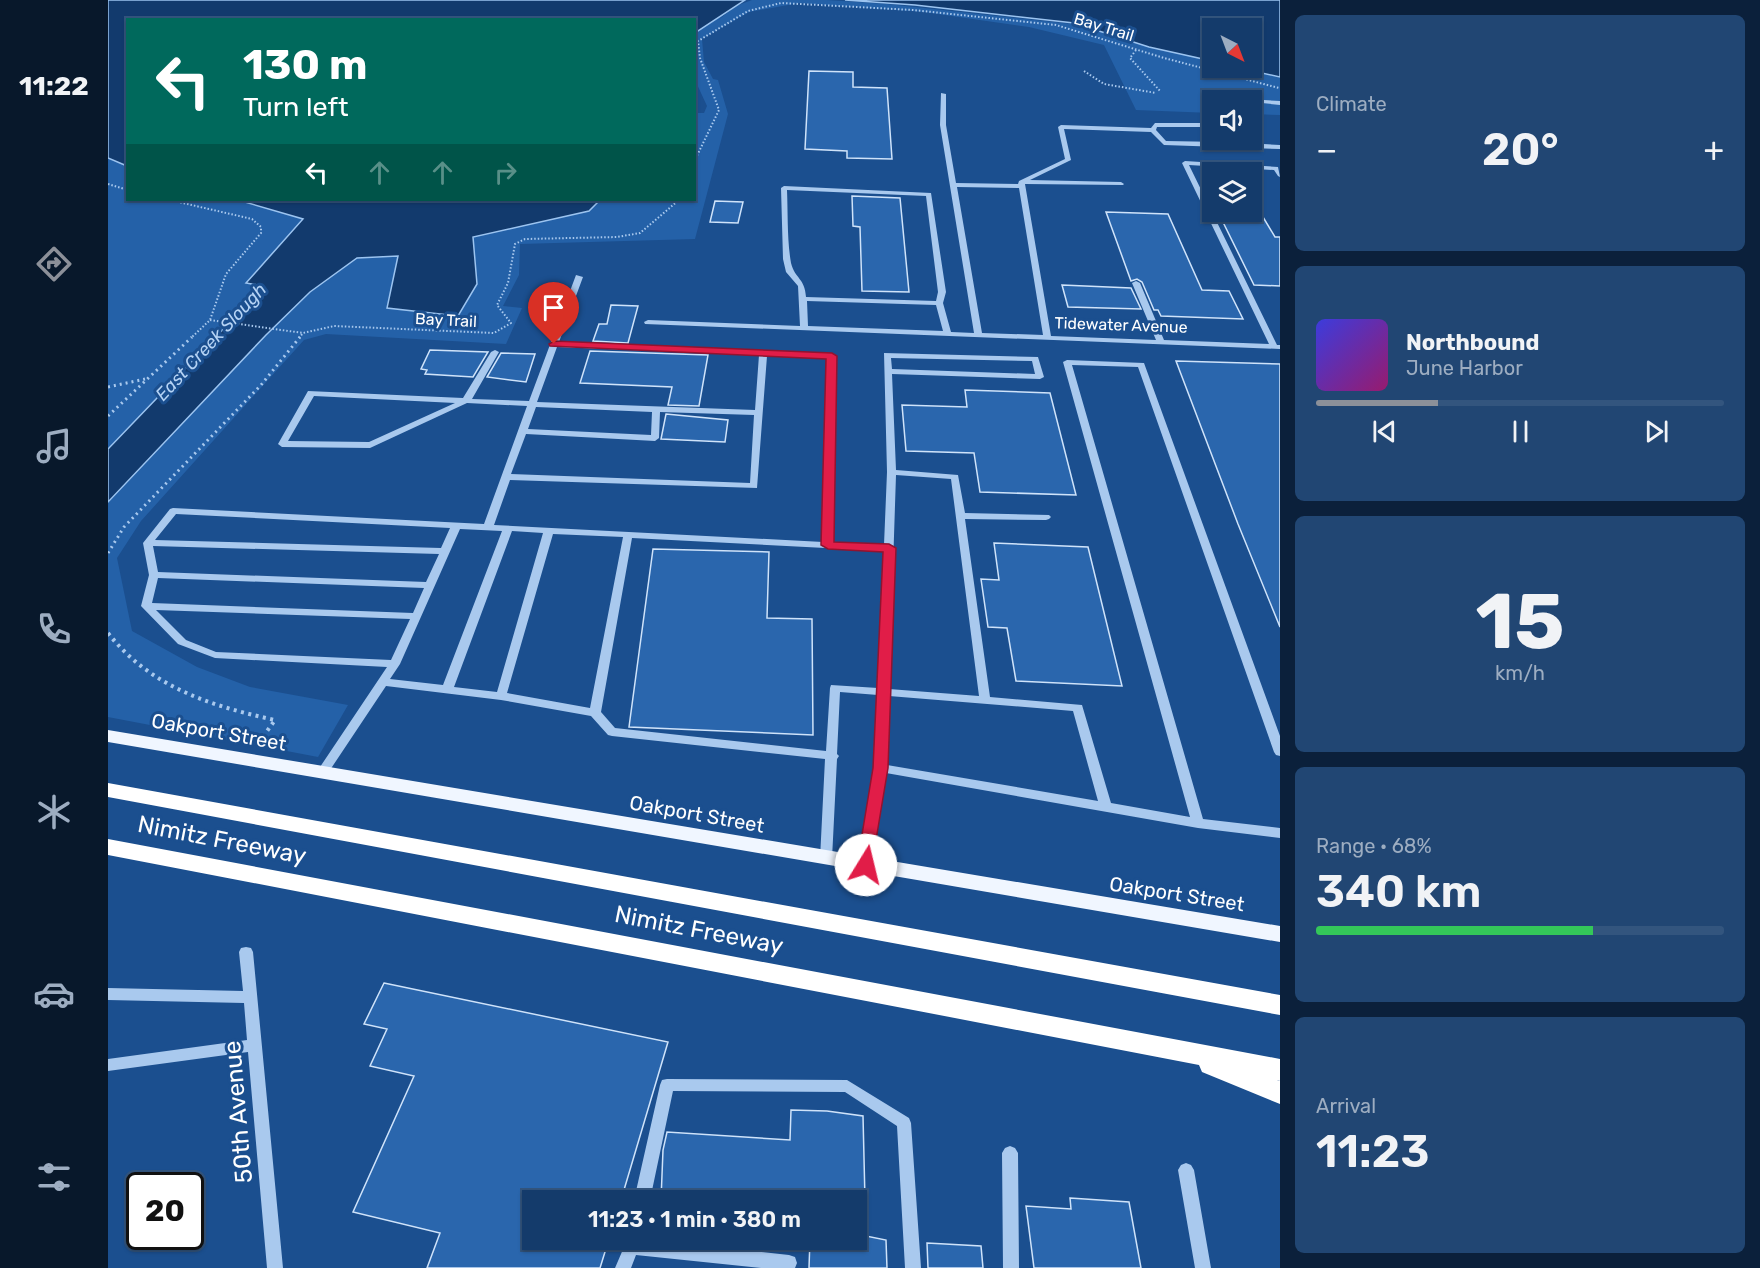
<!DOCTYPE html>
<meta charset="utf-8">
<style>
:root{--surface:#143b6b;--page:#214673;--text:#f1f3f6;--muted:#9dadc1;--line:#33557e;--accent:#8c9099}
body{margin:0;font-family:Rubik,sans-serif;background:var(--page);color:var(--text);height:100vh;display:flex;flex-direction:column;font-size:22px;white-space:nowrap}
*{box-sizing:border-box;margin:0}
p{font-size:20px;color:var(--muted)}
.icon{flex:none;width:33px;height:33px;fill:none;stroke:currentColor;stroke-width:2;stroke-linecap:round;stroke-linejoin:round}
.map{position:relative;flex:1;overflow:hidden}
.sheet{display:flex;flex-direction:column;gap:15px;padding:15px;background:#0b203b;width:480px}
.sheet>*{flex:none}
.hud{position:absolute;left:18px;top:18px;width:570px;height:183px;border-radius:0px;box-shadow:0 2px 4px #0004,0 0 0 2px var(--line);background:#00695c;color:#fff;overflow:hidden}
.needle{width:39px;rotate:138deg}
.buttons{position:absolute;left:1094px;top:18px;display:grid;gap:12px}
.buttons a{display:grid;place-items:center;width:60px;height:60px;border-radius:0px;background:var(--surface);box-shadow:0 2px 4px #0004,0 0 0 2px var(--line);font-size:30px}
.speed{position:absolute;left:18px;top:1172px;display:flex;gap:12px;font-size:30px;font-weight:700;text-align:center}
.speed>*{display:grid;place-content:center;width:78px;height:78px;border-radius:50%;background:var(--surface);box-shadow:0 2px 4px #0004,0 0 0 2px var(--line);line-height:1}
.speed .limit{border:3px solid #111;border-radius:9px;background:#fff;color:#111}
.pin{position:absolute;display:grid;place-items:center;width:51px;height:51px;color:#fff;margin:-62px -26px;border-radius:50% 50% 50% 0;rotate:-45deg;box-shadow:0 0 6px #0007}
.pin .icon{rotate:45deg}
.me{position:absolute;width:66px;margin:-33px;rotate:9deg;stroke-linejoin:round;filter:drop-shadow(0 0 4px #0008)}
.turn{display:flex;align-items:center;gap:21px;height:126px;padding:0 18px;font-size:27px}
.turn .icon{width:78px;height:78px;stroke-width:2.5}
.turn b{display:block;font-size:42px;line-height:51px}
.lanes{display:flex;align-items:center;height:57px;padding:0 18px;background:#0003;justify-content:center;gap:30px;direction:ltr}
.lanes .off{opacity:.35}
.big{font-size:45px;font-weight:600;line-height:1.1}
.sheet .card{flex:1;display:flex;flex-direction:column;justify-content:center;gap:9px;min-width:0;padding:0 21px;border-radius:9px;background:var(--page)}
.sheet .dial{align-items:center;gap:0}
.dial b{font-size:78px;line-height:1}
.song{display:flex;align-items:center;gap:18px}
.cover{width:72px;height:72px;border-radius:9px;background:linear-gradient(135deg,hsl(240 70% 55%),hsl(320 70% 35%))}
.played{height:6px;border-radius:3px;background:linear-gradient(90deg,var(--accent) 30%,var(--line) 30%)}
.keys{display:flex;justify-content:space-around;direction:ltr}
.heat{display:flex;justify-content:space-between;align-items:center;font-size:33px;direction:ltr}
.charge{height:9px;border-radius:4px;background:linear-gradient(90deg,#34c759 68%,var(--line) 0)}
.trip{position:absolute;left:414px;top:1190px;width:345px;height:60px;border-radius:0px;background:var(--surface);box-shadow:0 2px 4px #0004,0 0 0 2px var(--line);font-weight:600;line-height:60px;text-align:center}
main{display:flex;flex:1;min-height:0}
.dock{display:flex;flex-direction:column;width:108px;justify-content:space-around;align-items:center;background:#08182b;color:var(--muted)}
.dock .icon{width:42px;height:42px}
.dock .current{color:var(--accent)}
.dock b{font-size:27px;color:var(--text)}
.map>svg:first-child{display:block}
</style>
<main>
<nav class="dock">
<b>11:22</b>
<svg class="icon current" aria-label="directions" viewBox="0 0 24 24"><path d="M12 3l9 9-9 9-9-9zM9 14v-3h6M13 9l2 2-2 2"/></svg>
<svg class="icon" aria-label="music" viewBox="0 0 24 24"><path d="M9 18V5l10-2v13"/><circle cx="6" cy="18" r="3"/><circle cx="16" cy="16" r="3"/></svg>
<svg class="icon" aria-label="phone" viewBox="0 0 24 24"><path d="M5 4h4l2 5-3 2q2 4 5 5l2-3 5 2v4C11 20 4 13 5 4z"/></svg>
<svg class="icon" aria-label="climate" viewBox="0 0 24 24"><path d="M12 3v18M4 7l16 10M4 17L20 7"/></svg>
<svg class="icon" aria-label="car" viewBox="0 0 24 24"><path d="M5 17H2v-5l4-1 3-4h7l3 4 3 1v5h-3M9 17h6M6 11h13"/><circle cx="7" cy="17" r="2"/><circle cx="17" cy="17" r="2"/></svg>
<svg class="icon" aria-label="filters" viewBox="0 0 24 24"><path d="M4 7h16M4 17h16"/><circle cx="9" cy="7" r="2"/><circle cx="15" cy="17" r="2"/></svg>
</nav>
<div class="map">
<svg width="1172" height="1268" viewBox="0 0 1172 1268">
<rect width="100%" height="100%" fill="#1b4f8f"/>
<!-- green -->
<path fill="#2461a8" fill-rule="evenodd" d="M0 0H637L624 7 609 21 628 6 644 0H719L779 4 983 26 1104 57V68H1136L1172 78V115L1143 114V100H1104V113L1028 110 996 45 921 27 816 12 691 3 641 12 594 39 596 62 605 79 610 80 620 114 587 239 412 244 411 275 395 306 414 308 398 344 218 334 196 340 33 521 9 558 24 631 89 667 142 687 240 705 210 757 0 717ZM20 20H586L587 80 599 106 596 113H587L586 200H20Z"/>
<!-- water -->
<path fill="#123a6d" stroke="#9cc4f0" stroke-width="1.5" d="M0 0H637L587 33 586 20H20L19 166 0 158Z
M737 0H1172V77L1131 68H1143V28H1104V61L1041 47 966 23 807 5Z
M130 200H492L481 211 365 237 369 284 350 316 279 308 290 256 249 258 202 292 158 335 0 502V449L146 297 150 285 138 283 195 219Z"/>
<!-- building -->
<path fill="#2a66ad" stroke="#cfe3fa" stroke-width="1.5" d="M701 71 745 72V87L779 88 784 159 739 158V151L697 149Z
M744 196 792 198 801 292 754 291 752 227 745 226Z
M607 201 635 202 630 223 602 222Z
M998 212 1060 214 1094 290 1121 291 1135 319 1053 316 1050 310H1046L1034 282 1029 279 1023 281Z
M1110 212H1152L1167 237H1172V286L1146 285Z
M954 285 1023 288 1033 309 960 307Z
M503 305 530 306 520 343 485 341 491 324H499Z
M322 350 380 352 365 377 317 374 319 370 313 369Z
M482 351 600 355 591 406 560 405 564 387 472 383Z
M393 353 427 354 418 382 379 377Z
M1068 361 1172 364V627L1130 524Z
M857 390 942 393 968 495 872 492 866 453 798 451 794 405 859 407Z
M558 414 620 420 617 442 553 439Z
M886 543 980 547 1014 686 908 681 899 628 880 627 873 579 891 580Z
M545 549 661 552 659 618 704 619 705 735 521 727Z
M276 983 560 1042 513 1200H424V1239H501L492 1268H319L332 1233 245 1212 306 1076 262 1066 279 1029 256 1024Z
M683 1110 719 1111 755 1116 757 1200H553L555 1150 559 1132 682 1140Z
M962 1198 1021 1202 1033 1268H926L918 1206 963 1209Z
M748 1234 778 1240 779 1268H701L702 1239H748Z
M819 1243 873 1246 875 1268H820Z"/>
<g fill="none" stroke-linecap="round" stroke-linejoin="round">
<!-- path-far2 -->
<path stroke="#a9c9ee" stroke-width="2" stroke-dasharray="1.5 2" stroke-linecap="butt" d="M1028 50 1022 58 1053 92
M976 71 996 84 1048 93
M586 162 611 110 592 58 590 41 640 11 673 3 805 10 948 25 1056 58 1171 88
M0 184 20 190
M62 200 144 219 153 227V233L118 274 102 320 83 338
M102 320 195 333 226 326 386 333 403 323 389 305 400 283 407 244 417 239 509 237 532 233 571 200
M191 338 195 333"/>
<!-- path-far1 -->
<path stroke="#a9c9ee" stroke-width="3" stroke-dasharray="2 4" stroke-linecap="butt" d="M0 387 37 379
M0 416 84 337
M0 553 16 527 153 385 192 337"/>
<!-- path -->
<path stroke="#a9c9ee" stroke-width="4" stroke-dasharray="3 4.5" stroke-linecap="butt" d="M0 633C42 687 103 706 167 720L149 745"/>
<!-- minor -->
<path fill="#a9c9ee" fill-rule="evenodd" d="M833 93 838 94V125L848 183 910 184 911 181 957 159 950 127 953 125 1043 128 1047 123H1104V127H1049L1048 130 1058 141 1114 142 1113 140H1119L1120 142 1172 145V149L1056 145 1043 132 956 129 963 160 922 180 1013 182 1016 184 1015 185 917 184 943 336 1048 340 1024 283 1028 281 1032 283 1056 340 1161 344 1074 163 1077 161 1170 167 1172 177 1170 176 1166 170 1081 165 1169 345H1172V349L537 324 536 322 540 320 692 326 690 286 678 272 675 259 673 188 676 186 823 193 838 292 835 303 843 332 866 333 832 125ZM849 187 911 188 935 335 874 333ZM679 190 818 196 830 292 828 301 698 297C697 278 687 279 683 263 679 240 680 214 679 190ZM699 301 828 305 835 331 700 326Z
M1156 100 1172 101V105L1154 103 1153 102Z
M468 275 475 277 451 342 727 354 725 542 776 545 779 472 776 353 930 357 936 377 932 379 784 374 788 470 850 475 857 513 941 515 943 517 941 519 938 520 857 519 882 697 974 705 1003 803 1082 817 955 362 959 360 1036 363 1172 736V756L1168 755 1166 752 1030 367 964 365 1095 819 1172 828V838L1090 828 778 773 764 865 762 868 758 870 754 868 752 865 767 768 770 695 732 692 729 754 731 756 729 759 724 859 722 862 718 864 714 862 712 859 717 759 504 736 500 735 483 716 393 700 278 686 218 776H210L208 773 210 770 279 667 107 658 70 644 33 606 41 575 35 543 62 509 65 508 376 524 419 406 359 403 262 448 174 447 170 444 200 391 355 398 383 352 387 350 391 352 364 399 421 401ZM449 347 651 355 647 410 429 402ZM659 356 720 358 715 542 386 525 402 480 649 488ZM783 358 924 361 927 374 784 369ZM206 396 347 403 261 442 180 441ZM428 407 544 412 543 435 420 429ZM552 412 646 415 642 483 403 474 418 434 547 441 551 438ZM788 475 843 479 871 696 781 689ZM68 514 342 528 333 548 47 540ZM352 529 394 531 335 685 282 679 292 664ZM404 531 435 533 389 692 346 687ZM445 534 515 537 482 708 399 693ZM524 538 776 551 770 688 723 685 722 688 718 751 507 728 493 712ZM45 546 331 554 318 582 50 572ZM50 578 316 588 305 613 44 603ZM48 610 302 619 283 660 108 652 78 640ZM781 696 965 711 990 801 779 765Z
M138 947 143 948 145 952 175 1268H159L140 1052 0 1071V1059L139 1040 136 1003 0 1000V988L135 991 131 952 133 948Z
M559 1079 739 1080 801 1118 803 1123 813 1268H797L789 1126 737 1092 565 1091 542 1200H526L552 1085 554 1080Z
M902 1146 907 1148 910 1153 911 1268H895L894 1153 897 1148Z
M1078 1163 1083 1165 1086 1170 1103 1268H1087L1070 1170 1073 1165Z
M517 1239H533L681 1255 687 1257 689 1263 687 1268H653L528 1255 523 1268H507L516 1247Z"/>
<!-- major -->
<path fill="#f0f6ff" fill-rule="evenodd" d="M0 730 1172 926V942L0 742Z"/>
<!-- highway -->
<path fill="#fff" fill-rule="evenodd" d="M0 783 1172 995V1015L0 797Z
M0 839 1172 1059V1081L1169 1080 1172 1081V1104L1094 1072 1091 1065 0 855Z"/>
</g>
<!-- route -->
<path fill="#e11d48" stroke="#92132f" stroke-width="1.5" d="M446 341 724 353 729 356 726 542 781 544 788 548 780 768 763 870 758 872 749 865 765 768 775 552 720 549 713 545 718 359 442 346 441 344Z"/>
<g text-anchor="middle" dominant-baseline="central" stroke-width="6" stroke-linejoin="round" paint-order="stroke">
<!-- far-street labels -->
<g font-size="16" fill="#fff" stroke="#1b4f8f">
<text transform="translate(996 27) rotate(17)">Bay Trail</text>
<text transform="translate(338 320) rotate(3)">Bay Trail</text>
<text transform="translate(1013 325) rotate(2)">Tidewater Avenue</text>
</g>
<!-- far-water labels -->
<g font-size="18" font-style="italic" fill="#b5d3f5" stroke="#1b4f8f">
<text transform="translate(103 342) rotate(-47)">East Creek Slough</text>
</g>
<!-- street labels -->
<g font-size="20" fill="#fff" stroke="#1b4f8f">
<text transform="translate(111 732) rotate(10)">Oakport Street</text>
<text transform="translate(589 814) rotate(10)">Oakport Street</text>
<text transform="translate(1069 894) rotate(9)">Oakport Street</text>
</g>
<!-- near-street labels -->
<g font-size="24" fill="#fff" stroke="#1b4f8f">
<text transform="translate(114 840) rotate(11)">Nimitz Freeway</text>
<text transform="translate(591 930) rotate(11)">Nimitz Freeway</text>
<text transform="translate(130 1112) rotate(-95)">50th Avenue</text>
</g>
</g>
</svg>
<div class="buttons">
<a><svg class="needle" viewBox="-14 -14 28 28"><path d="M0-13l5 13h-10z" fill="#e53935"/><path d="M0 13l5-13h-10z" fill="#9dadc1"/></svg></a>
<a><svg class="icon" aria-label="sound" viewBox="0 0 24 24"><path d="M4 9h4l5-4v14l-5-4H4zM17 9q2 3 0 6"/></svg></a>
<a><svg class="icon" aria-label="layers" viewBox="0 0 24 24"><path d="M12 4l9 5-9 5-9-5zM3 14l9 5 9-5"/></svg></a>
</div>
<div class="speed"><div class="limit">20</div></div>
<div class="pin" style="left:446px;top:344px;background:#d93025"><svg class="icon" aria-label="arrive" viewBox="0 0 24 24"><path d="M6 21V4h12l-3 4 3 4H6"/></svg></div>
<svg class="me" style="left:758px;top:865px" viewBox="-20 -20 40 40"><circle r="19" fill="#fff"/><path d="M0-13L10 11 0 6-10 11z" fill="#e11d48"/></svg>
<div class="trip">11:23 · 1 min · 380 m</div>
<div class="hud">
<div class="turn"><svg class="icon" aria-label="left" viewBox="0 0 24 24"><path d="M17 20v-9H6M10 6l-5 5 5 5"/></svg><div><b>130 m</b>Turn left</div></div>
<div class="lanes"><svg class="icon" aria-label="left" viewBox="0 0 24 24"><path d="M17 20v-9H6M10 6l-5 5 5 5"/></svg><svg class="icon off" aria-label="ahead" viewBox="0 0 24 24"><path d="M12 20V5M6 11l6-6 6 6"/></svg><svg class="icon off" aria-label="ahead" viewBox="0 0 24 24"><path d="M12 20V5M6 11l6-6 6 6"/></svg><svg class="icon off" aria-label="right" viewBox="0 0 24 24"><path d="M7 20v-9h11M14 6l5 5-5 5"/></svg></div>
</div>
</div>
<section class="sheet">
<div class="card"><p>Climate</p>
<div class="heat"><a>−</a><b class="big">20°</b><a>+</a></div>
</div>
<div class="card">
<div class="song"><i class="cover"></i><div><b>Northbound</b><p>June Harbor</p></div></div>
<div class="played"></div>
<div class="keys"><svg class="icon" aria-label="previous" viewBox="0 0 24 24"><path d="M18 5L8 12l10 7zM5 5v14"/></svg><svg class="icon" aria-label="pause" viewBox="0 0 24 24"><path d="M8 5v14M16 5v14"/></svg><svg class="icon" aria-label="next" viewBox="0 0 24 24"><path d="M6 5l10 7-10 7zM19 5v14"/></svg></div>
</div>
<div class="card dial"><b>15</b><p>km/h</p></div>
<div class="card"><p>Range · 68%</p><b class="big">340 km</b><div class="charge"></div></div>
<div class="card"><p>Arrival</p><b class="big">11:23</b></div>
</section>
</main>
